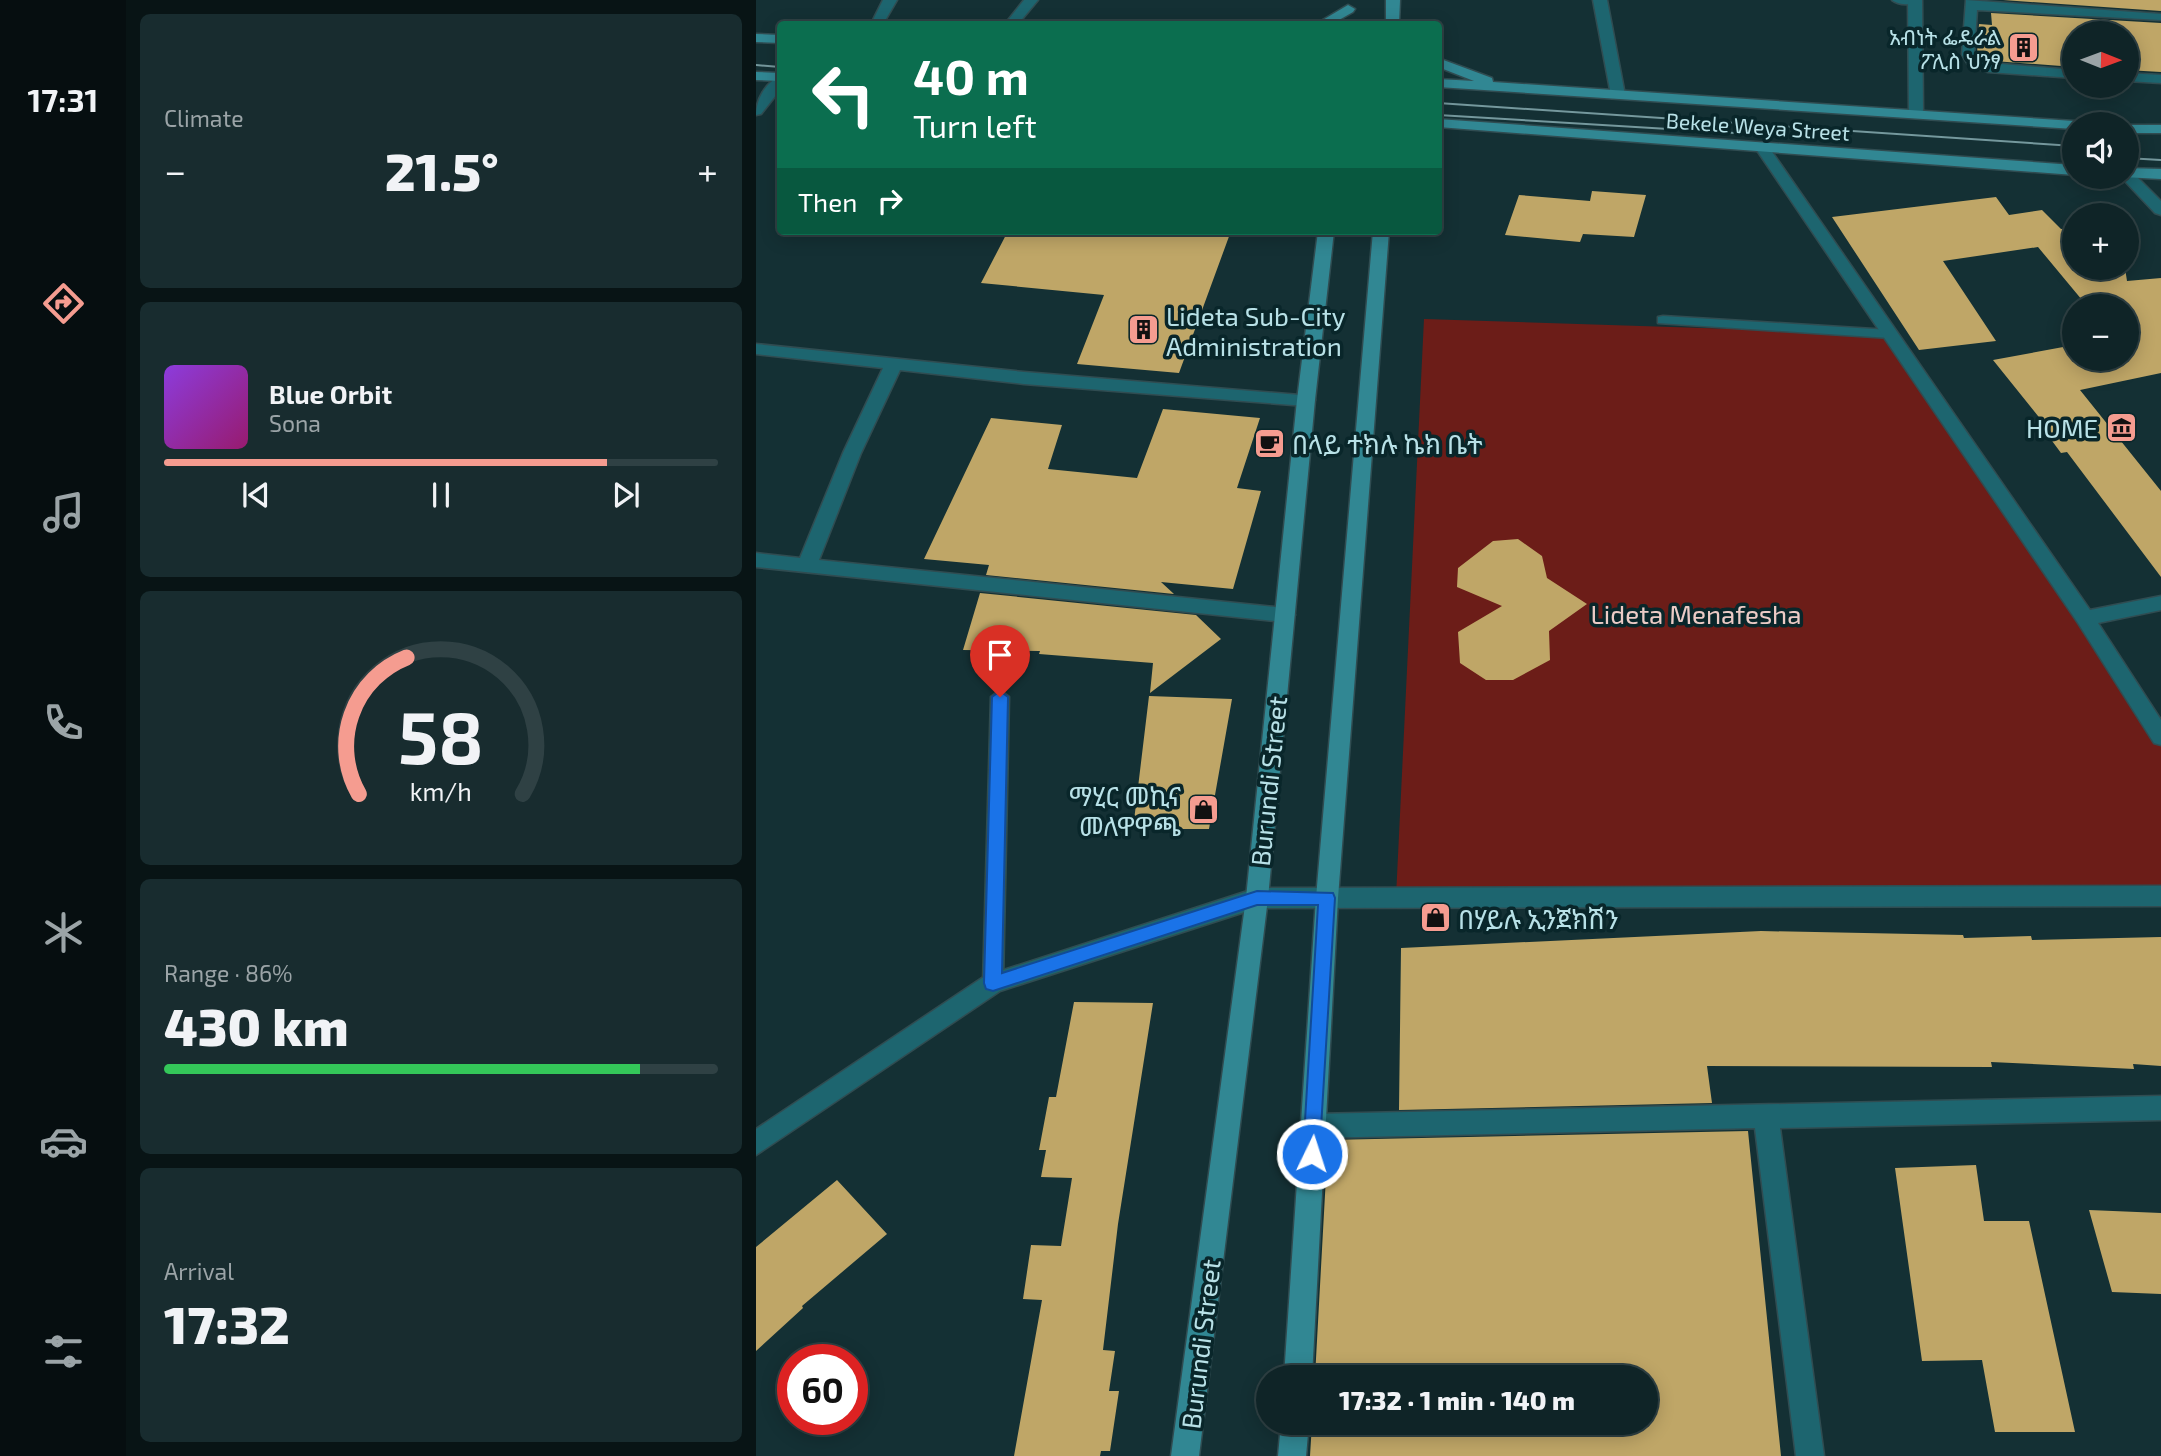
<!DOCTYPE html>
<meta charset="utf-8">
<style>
:root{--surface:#0f2427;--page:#182c2f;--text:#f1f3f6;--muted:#9ba4a7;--line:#2f4144;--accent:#f59c90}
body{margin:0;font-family:"Exo 2","Noto Sans Ethiopic",sans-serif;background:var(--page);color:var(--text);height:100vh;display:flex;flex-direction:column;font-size:26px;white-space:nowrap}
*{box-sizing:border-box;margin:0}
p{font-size:23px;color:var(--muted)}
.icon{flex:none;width:38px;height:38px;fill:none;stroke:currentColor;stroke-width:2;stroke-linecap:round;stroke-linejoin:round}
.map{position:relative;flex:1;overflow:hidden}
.side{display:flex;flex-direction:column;gap:14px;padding:14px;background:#081415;width:630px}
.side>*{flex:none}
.top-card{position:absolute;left:21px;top:21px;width:665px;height:214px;border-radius:7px;box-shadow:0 4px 18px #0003,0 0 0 2px var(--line);background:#0b6e4f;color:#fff;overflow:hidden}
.needle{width:46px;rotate:91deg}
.buttons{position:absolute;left:1306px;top:21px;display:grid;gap:14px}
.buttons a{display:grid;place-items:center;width:77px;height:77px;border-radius:50%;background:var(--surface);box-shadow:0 4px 18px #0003,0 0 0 2px var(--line);font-size:35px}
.speed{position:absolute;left:21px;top:1344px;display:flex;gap:14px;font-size:35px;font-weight:700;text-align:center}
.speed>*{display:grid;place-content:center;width:91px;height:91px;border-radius:50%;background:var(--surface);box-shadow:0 4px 18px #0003,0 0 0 2px var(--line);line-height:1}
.speed .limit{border:10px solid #d22;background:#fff;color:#111}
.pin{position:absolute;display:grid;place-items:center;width:60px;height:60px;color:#fff;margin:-72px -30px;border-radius:50% 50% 50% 0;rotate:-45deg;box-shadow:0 0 7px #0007}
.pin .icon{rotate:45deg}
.me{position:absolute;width:77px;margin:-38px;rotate:4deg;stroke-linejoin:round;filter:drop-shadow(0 0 5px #0008)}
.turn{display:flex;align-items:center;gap:24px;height:147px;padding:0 21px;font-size:32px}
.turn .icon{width:91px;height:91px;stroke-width:2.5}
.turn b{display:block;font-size:49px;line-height:60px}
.then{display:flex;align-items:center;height:66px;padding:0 21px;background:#0003;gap:14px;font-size:26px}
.big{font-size:52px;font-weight:800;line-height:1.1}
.side .card{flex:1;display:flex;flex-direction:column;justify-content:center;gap:10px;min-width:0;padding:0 24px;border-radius:10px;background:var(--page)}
.side .dial{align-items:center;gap:0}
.dial svg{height:182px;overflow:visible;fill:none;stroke:var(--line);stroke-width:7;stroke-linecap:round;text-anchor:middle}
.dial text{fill:var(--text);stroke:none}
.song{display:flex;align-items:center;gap:21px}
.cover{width:84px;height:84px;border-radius:10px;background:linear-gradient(135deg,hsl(270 70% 55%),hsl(320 70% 35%))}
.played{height:7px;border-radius:4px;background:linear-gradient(90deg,var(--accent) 80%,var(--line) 80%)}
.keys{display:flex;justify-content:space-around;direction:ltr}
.heat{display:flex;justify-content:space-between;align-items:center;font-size:38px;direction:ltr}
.charge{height:10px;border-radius:5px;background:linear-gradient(90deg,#34c759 86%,var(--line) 0)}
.trip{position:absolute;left:500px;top:1365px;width:402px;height:70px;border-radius:35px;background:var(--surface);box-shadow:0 4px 18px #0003,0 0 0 2px var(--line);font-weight:800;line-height:70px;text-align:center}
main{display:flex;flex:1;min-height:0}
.menu{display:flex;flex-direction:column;width:126px;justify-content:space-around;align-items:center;background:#060e10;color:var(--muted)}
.menu .icon{width:49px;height:49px}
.menu .active{color:var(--accent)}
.menu b{font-size:32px;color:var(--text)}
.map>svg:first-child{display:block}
</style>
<main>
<nav class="menu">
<b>17:31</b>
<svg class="icon active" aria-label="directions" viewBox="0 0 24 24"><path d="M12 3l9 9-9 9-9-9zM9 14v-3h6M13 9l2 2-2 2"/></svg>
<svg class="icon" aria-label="music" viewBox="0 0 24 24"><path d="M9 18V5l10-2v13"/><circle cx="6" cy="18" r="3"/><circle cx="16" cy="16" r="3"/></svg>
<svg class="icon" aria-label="phone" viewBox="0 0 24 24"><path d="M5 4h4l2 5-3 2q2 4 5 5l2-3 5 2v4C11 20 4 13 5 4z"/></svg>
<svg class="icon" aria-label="climate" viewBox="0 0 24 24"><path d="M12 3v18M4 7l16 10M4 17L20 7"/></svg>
<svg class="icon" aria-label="car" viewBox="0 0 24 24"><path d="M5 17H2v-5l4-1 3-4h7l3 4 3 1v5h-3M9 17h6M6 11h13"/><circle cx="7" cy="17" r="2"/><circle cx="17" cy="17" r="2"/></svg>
<svg class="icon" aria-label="filters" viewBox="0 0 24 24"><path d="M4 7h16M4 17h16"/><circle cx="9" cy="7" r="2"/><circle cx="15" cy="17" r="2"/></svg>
</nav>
<section class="side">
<div class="card"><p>Climate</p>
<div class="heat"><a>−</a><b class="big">21.5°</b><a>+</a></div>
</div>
<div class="card">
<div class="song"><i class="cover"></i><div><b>Blue Orbit</b><p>Sona</p></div></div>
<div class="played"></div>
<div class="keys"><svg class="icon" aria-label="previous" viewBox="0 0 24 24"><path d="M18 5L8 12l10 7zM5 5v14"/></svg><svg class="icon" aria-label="pause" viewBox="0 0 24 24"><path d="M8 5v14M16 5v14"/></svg><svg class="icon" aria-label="next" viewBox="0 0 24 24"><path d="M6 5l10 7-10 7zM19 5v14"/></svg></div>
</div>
<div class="card dial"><svg viewBox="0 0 100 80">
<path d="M14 69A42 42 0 1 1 86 69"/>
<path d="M14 69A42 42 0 0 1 35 9" stroke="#f59c90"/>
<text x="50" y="56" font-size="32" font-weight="700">58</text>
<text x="50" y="72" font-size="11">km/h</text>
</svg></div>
<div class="card"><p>Range · 86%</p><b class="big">430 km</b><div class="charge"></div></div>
<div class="card"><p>Arrival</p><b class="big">17:32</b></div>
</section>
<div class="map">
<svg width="1405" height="1456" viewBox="0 0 1405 1456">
<rect width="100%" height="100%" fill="#143034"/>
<!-- green -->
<path fill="#6c1d18" d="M668 319 1134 334 1405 743V896L640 897Z"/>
<!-- building -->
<path fill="#bfa667" d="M1247 0H1405V11Z
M1235 13 1405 23V72L1370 70V33H1318V67L1224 60 1221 54 1223 24 1236 25Z
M836 191 890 195 878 237 827 234 824 242 749 235 763 195 834 201Z
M1240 197 1253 215 1286 210 1305 229 1318 228V268H1369L1371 281 1405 278V373L1324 390 1405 491V577L1311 452 1305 453 1282 422 1286 421 1237 360 1318 345V359H1370V306H1331L1282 247 1187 261 1240 341 1163 350 1076 217Z
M252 231H475L423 373 321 364 348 295 225 283Z
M407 409 504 418 481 488 505 491 477 589 405 582 418 594 230 575 233 565 168 559 235 418 306 425 292 469 381 478Z
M762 539 786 556 791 578 831 604 793 631 794 660 757 680H730L704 663 702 632 746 606 701 587 702 568 737 541Z
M224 593 440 615 465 639 394 693 397 663 283 654 284 651 207 650Z
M393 696 476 699 453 829H377Z
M1005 931 1207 935 1208 938 1275 936 1276 940 1405 937V1066L1377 1064 1378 1069 1235 1062 1236 1067 951 1066 956 1103 643 1110 645 948Z
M318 1002 397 1003 362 1224 347 1350 359 1351 353 1391H363L354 1451H345L344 1456H258L286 1300 267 1299 275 1245 305 1246 316 1178 285 1177 290 1150H283L293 1097H300Z
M992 1131 1025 1456H554L556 1423H891V1377H559L572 1140Z
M1220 1165 1228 1221H1273L1319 1432H1239L1226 1360 1166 1361 1139 1168Z
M81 1180 131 1234 46 1306 47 1308 0 1351V1247Z
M1333 1210 1405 1213V1294L1356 1292Z"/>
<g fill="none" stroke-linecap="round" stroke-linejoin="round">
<defs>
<path id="lane" d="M1136 0H1164L1165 1C1158 6 1142 5 1136 0Z
M1210 0 1405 14V20L1221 10 1218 55 1222 62 1318 70V78L1232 72 1213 66 1206 55Z
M1370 73 1405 75V83L1370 81Z
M907 316 1134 330 1141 334 1134 338 902 323V317Z
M244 690 253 697 247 983 244 989 237 992 230 989 227 983 235 697Z"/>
<path id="street" d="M127 0H141L127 24H115Z
M268 0H282L262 24H249Z
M837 0H851L869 95 867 98H857L855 95Z
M1152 0H1166L1167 114 1160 118 1153 114Z
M24 77V90L5 114 0 115C0 101 9 82 24 77Z
M1007 145 1012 146 1334 610 1405 596V610L1342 623 1405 720V745L1398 743 1322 623 1000 149Z
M0 344 268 372 556 396 559 400 556 404 550 406 268 384 144 370 105 453 63 560 529 608 539 615 529 622 0 567V553L44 558 87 453 127 368 0 354Z
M1405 886V906L501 908 244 991 0 1155V1129L229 976 501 888Z
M1405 1096V1120L1024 1128 1068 1456H1040L999 1128 558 1138 549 1134 545 1126 549 1118 558 1114Z"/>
<path id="secondary" d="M1370 169 1375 171 1405 201V215L1399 213 1365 177H1370Z"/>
<path id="primary" d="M630 0H644L643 24H630Z
M592 5 599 9 597 12 576 24H560Z
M0 34 24 35V43L0 42Z
M682 58 736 78 737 82 1318 121 1325 124H1318V129L682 87V79L718 81 682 67Z
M0 72 24 73V81L0 80Z
M682 119 1318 165V175L682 127Z
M1370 125H1405V133H1370Z
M1370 168 1405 169V179L1367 177H1370Z
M562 231H578L559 400 512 898 443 1456H415L490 898 541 400Z
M617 231H633L582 898 556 1377H528L560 898Z
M525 1423H553L550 1456H522Z"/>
</defs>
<!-- lane casing -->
<use href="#lane" stroke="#304c51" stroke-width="3"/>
<!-- street casing -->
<use href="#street" stroke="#304c51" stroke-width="3"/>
<!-- secondary casing -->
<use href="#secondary" stroke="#304c51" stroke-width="3"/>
<!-- primary casing -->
<use href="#primary" stroke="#304c51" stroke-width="3"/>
<!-- lane -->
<use href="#lane" fill="#1d656f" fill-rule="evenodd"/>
<!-- street -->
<use href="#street" fill="#1d656f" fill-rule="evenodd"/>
<!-- secondary -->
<use href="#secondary" fill="#1d656f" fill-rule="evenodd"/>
<!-- primary -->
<use href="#primary" fill="#318793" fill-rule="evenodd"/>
<!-- tram -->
<path stroke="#75989d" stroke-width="2" d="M0 65 24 67
M682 103 1318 146
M682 115 1028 136
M1370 158 1405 160"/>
</g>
<!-- route -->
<path fill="#1a73e8" stroke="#114b97" stroke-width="2" d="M244 691 252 697 246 973 501 891 577 893 579 898 563 1161 556 1163 550 1161 547 1154 562 905H501L237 991 230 989 228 983 236 697Z"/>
<!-- icons -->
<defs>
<symbol id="building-square" viewBox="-11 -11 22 22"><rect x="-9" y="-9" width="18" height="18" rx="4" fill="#f59c90" stroke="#09262a"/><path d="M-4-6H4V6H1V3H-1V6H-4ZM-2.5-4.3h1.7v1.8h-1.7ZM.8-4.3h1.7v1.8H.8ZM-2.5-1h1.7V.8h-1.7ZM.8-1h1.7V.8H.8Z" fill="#111"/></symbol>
<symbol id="museum-square" viewBox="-11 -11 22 22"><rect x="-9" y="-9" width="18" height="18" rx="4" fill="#f59c90" stroke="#09262a"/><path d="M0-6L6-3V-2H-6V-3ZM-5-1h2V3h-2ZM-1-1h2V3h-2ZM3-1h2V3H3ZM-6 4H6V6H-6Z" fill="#111"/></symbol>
<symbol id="cafe-square" viewBox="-11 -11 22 22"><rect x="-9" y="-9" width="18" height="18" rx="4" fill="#f59c90" stroke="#09262a"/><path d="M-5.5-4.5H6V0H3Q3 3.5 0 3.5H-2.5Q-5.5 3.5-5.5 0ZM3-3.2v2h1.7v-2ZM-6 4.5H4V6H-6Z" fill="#111"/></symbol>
<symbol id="shop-square" viewBox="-11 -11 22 22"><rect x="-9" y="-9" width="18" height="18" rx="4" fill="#f59c90" stroke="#09262a"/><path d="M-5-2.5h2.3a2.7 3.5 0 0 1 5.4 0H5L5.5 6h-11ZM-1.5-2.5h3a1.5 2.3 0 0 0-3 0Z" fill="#111"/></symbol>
</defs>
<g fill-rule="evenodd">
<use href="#building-square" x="1250" y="30" width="35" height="35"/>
<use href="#building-square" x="370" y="312" width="35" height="35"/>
<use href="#museum-square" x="1348" y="410" width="35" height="35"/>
<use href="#cafe-square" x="496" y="426" width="35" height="35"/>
<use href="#shop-square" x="430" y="792" width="35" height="35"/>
<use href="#shop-square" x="662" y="900" width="35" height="35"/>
</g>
<g text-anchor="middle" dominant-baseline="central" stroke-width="7" stroke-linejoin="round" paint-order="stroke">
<!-- far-poi labels -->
<g font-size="21" fill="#b8e1e7" stroke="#09262a" text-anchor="end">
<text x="1245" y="36">አብነት ፌዴራል<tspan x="1245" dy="24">ፖሊስ ህንፃ</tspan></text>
</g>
<!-- far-street labels -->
<g font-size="21" fill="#b8e1e7" stroke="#09262a">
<text transform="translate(1002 126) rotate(4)">Bekele Weya Street</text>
</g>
<!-- poi labels -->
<g font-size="26" fill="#b8e1e7" stroke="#09262a" text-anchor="start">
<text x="410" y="315">Lideta Sub-City<tspan x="410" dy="30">Administration</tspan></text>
<text x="1342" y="427" text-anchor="end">HOME</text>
<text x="536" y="443">በላይ ተክሉ ኬክ ቤት</text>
<text x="425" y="795" text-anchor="end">ማሂር መኪና<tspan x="425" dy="30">መለዋዋጫ</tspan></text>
<text x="702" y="918">በሃይሉ ኢንጀክሽን</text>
</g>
<!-- park labels -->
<g font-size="26" fill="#ebcbc6" stroke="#09262a">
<text x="940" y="613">Lideta Menafesha</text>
</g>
<!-- street labels -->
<g font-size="26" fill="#b8e1e7" stroke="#09262a">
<text transform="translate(512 781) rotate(-84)">Burundi Street</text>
<text transform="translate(444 1344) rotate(-83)">Burundi Street</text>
</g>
</g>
</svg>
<div class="buttons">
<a><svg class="needle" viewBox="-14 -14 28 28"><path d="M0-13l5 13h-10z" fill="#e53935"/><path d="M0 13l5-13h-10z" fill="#9ba4a7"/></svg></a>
<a><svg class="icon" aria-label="sound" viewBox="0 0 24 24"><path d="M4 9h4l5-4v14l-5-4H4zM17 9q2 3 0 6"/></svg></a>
<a>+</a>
<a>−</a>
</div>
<div class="speed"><div class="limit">60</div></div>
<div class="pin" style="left:244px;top:697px;background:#d93025"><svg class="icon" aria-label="arrive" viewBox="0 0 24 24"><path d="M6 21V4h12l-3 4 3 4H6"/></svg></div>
<svg class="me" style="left:556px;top:1154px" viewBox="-20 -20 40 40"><circle r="17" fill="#1a73e8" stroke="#fff" stroke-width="3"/><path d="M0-11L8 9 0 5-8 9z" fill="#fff"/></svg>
<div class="trip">17:32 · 1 min · 140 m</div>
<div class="top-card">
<div class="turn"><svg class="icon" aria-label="left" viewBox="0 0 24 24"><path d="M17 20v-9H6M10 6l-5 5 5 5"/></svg><div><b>40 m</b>Turn left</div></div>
<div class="then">Then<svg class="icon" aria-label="right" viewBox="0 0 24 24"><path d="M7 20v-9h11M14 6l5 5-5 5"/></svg></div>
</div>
</div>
</main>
